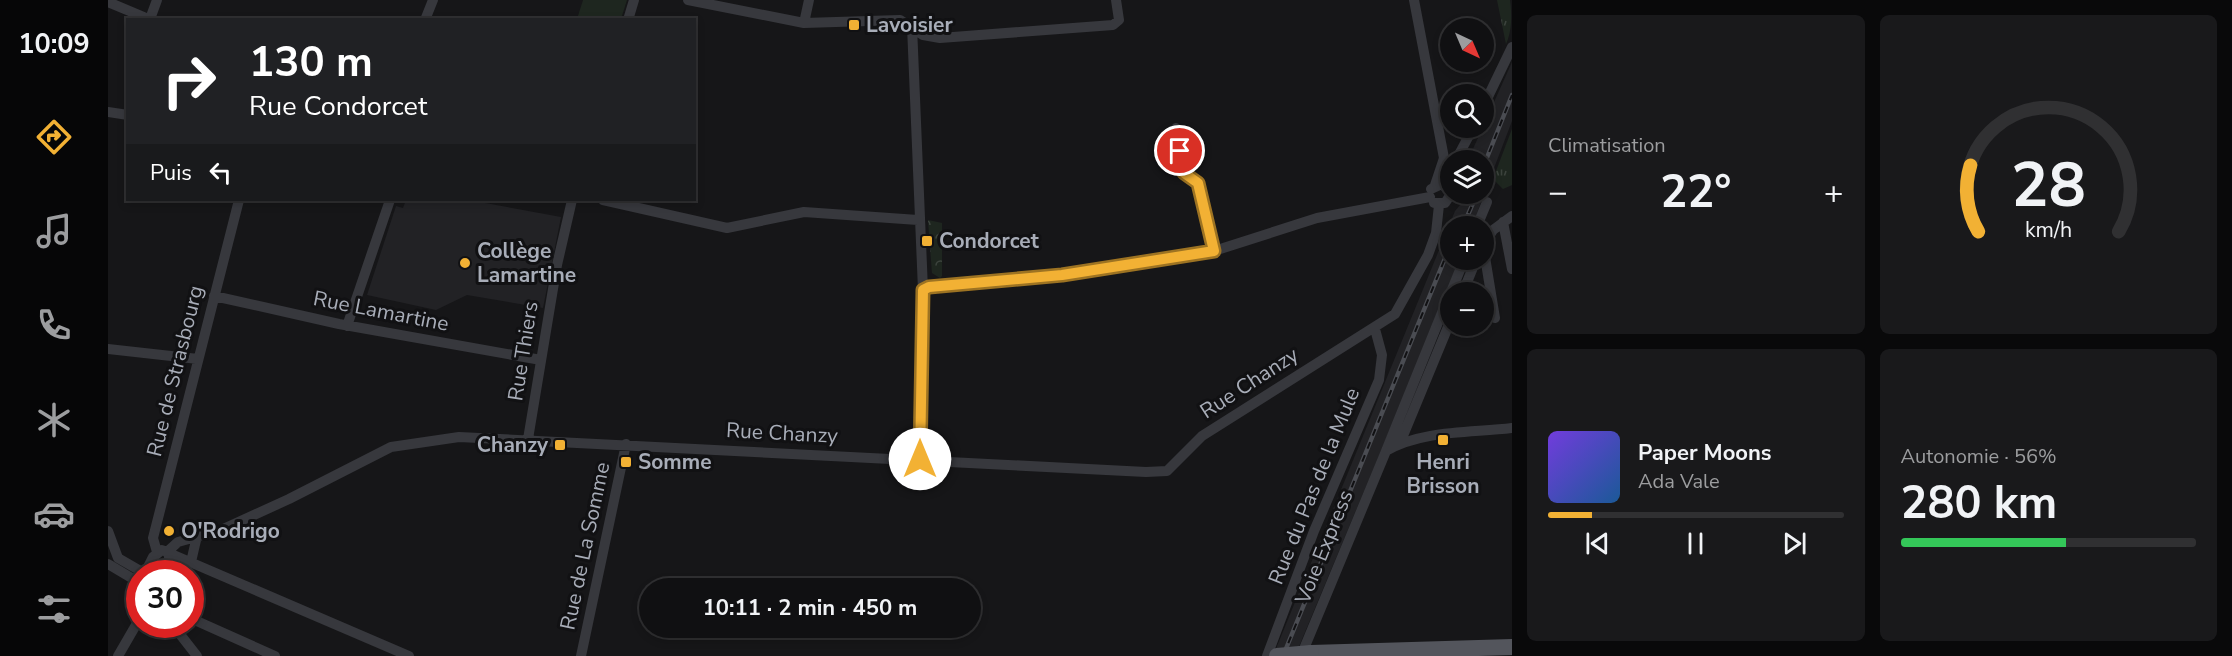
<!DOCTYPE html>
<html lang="fr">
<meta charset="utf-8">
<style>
:root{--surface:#101012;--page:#19191b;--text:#f1f3f6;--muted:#9c9d9f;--line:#303032;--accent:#f2b134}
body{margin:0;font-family:"Nunito Sans",sans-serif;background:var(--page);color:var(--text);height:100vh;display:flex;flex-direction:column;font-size:22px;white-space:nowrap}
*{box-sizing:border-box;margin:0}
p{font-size:20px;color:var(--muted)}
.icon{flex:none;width:33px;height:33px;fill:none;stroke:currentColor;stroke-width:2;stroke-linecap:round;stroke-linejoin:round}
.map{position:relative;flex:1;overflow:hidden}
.sheet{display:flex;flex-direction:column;gap:15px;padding:15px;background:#09090a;width:720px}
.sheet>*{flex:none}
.top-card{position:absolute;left:18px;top:18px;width:570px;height:183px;border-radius:0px;box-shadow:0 3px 9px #0003,0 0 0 2px var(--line);background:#202124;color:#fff;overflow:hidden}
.needle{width:39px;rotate:136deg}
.controls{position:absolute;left:1332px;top:18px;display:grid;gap:12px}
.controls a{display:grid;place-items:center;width:54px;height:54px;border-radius:50%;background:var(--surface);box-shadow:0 3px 9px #0003,0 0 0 2px var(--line);font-size:30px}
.speed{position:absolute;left:18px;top:560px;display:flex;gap:12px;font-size:30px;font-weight:700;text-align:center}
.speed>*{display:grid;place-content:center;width:78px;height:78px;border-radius:50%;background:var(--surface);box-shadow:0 3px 9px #0003,0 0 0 2px var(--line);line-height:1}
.speed .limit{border:9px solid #d22;background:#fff;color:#111}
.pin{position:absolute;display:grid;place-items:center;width:51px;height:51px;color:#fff;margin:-26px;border:3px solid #fff;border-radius:50%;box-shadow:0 2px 6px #0007}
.me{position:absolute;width:66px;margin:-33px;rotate:0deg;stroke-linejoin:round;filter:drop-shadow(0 0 4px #0008)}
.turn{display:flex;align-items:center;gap:21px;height:126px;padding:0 24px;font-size:27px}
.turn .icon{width:78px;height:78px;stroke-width:2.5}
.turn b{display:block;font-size:42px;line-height:51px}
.then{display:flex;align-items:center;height:57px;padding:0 24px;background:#0003;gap:12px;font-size:22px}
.big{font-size:45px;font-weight:700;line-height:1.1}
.sheet .tile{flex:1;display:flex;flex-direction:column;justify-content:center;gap:9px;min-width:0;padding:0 21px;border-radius:9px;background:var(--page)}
.sheet .dial{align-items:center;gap:0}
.dial svg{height:156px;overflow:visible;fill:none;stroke:var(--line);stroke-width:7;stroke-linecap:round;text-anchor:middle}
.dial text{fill:var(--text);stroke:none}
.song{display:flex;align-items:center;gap:18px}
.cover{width:72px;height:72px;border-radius:9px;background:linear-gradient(135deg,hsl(260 70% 55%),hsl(210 70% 35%))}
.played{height:6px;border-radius:3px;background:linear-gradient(90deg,var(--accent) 15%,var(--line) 15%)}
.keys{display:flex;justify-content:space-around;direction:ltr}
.heat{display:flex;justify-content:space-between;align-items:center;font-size:33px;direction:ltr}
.charge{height:9px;border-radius:4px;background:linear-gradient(90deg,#34c759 56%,var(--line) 0)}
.sheet .tiles{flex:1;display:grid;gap:15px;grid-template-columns:repeat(2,1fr)}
.trip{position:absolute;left:531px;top:578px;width:342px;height:60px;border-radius:30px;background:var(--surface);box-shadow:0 3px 9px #0003,0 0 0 2px var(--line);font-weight:700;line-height:60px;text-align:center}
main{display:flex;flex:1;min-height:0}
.tabs{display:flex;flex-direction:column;width:108px;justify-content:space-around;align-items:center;background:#060607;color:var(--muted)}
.tabs .icon{width:42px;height:42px}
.tabs .active{color:var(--accent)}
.tabs b{font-size:27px;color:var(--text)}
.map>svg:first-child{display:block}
</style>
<main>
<nav class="tabs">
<b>10:09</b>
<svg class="icon active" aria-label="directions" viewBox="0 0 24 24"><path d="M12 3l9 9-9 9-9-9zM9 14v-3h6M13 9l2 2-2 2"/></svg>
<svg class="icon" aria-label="music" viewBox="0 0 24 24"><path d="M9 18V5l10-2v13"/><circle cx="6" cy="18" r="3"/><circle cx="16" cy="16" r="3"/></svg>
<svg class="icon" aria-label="phone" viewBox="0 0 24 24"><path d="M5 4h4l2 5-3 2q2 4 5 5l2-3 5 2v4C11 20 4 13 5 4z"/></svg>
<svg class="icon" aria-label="climate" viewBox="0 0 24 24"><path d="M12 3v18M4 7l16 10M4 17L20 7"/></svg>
<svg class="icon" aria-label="car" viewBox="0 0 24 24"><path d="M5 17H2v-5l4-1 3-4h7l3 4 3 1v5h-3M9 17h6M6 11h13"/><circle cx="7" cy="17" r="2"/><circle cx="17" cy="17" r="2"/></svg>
<svg class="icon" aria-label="filters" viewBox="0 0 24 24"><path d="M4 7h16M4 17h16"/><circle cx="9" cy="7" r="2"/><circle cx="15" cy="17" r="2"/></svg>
</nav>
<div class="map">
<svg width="1404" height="656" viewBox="0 0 1404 656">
<defs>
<pattern id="grass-tufts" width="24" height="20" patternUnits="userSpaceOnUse" patternTransform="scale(1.5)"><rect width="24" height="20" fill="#1e261f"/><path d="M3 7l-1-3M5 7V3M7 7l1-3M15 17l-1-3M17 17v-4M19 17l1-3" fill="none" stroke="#3c433d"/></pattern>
<pattern id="forest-crowns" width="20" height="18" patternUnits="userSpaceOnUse" patternTransform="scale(1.5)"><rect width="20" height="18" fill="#1e261f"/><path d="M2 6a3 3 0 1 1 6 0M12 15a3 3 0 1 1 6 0" fill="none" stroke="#3c433d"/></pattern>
</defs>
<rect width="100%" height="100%" fill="#161618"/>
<!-- built -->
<path fill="#222225" d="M1404 62V121L1364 226H1342V260H1351L1290 410 1187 656H1165L1347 211 1357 199 1355 194H1376V160H1360Z
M298 200H361L453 217 435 308 359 295 328 310 259 295 288 206 295 208Z"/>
<!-- grass -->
<path fill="url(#grass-tufts)" d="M1389 0H1402C1404 15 1404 31 1398 44Z
M1404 129V185L1395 189 1385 179Z"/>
<!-- forest -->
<path fill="url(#forest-crowns)" d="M820 220 834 223V276L832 278 824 273Z"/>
<!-- pitch -->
<path fill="#1e261f" d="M475 0H519L513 19H469Z"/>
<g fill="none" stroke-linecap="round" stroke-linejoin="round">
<!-- street -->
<path stroke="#37383d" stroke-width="10" d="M580 0 696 23 792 20 815 35 832 38 1005 25 1011 20 1008 0
M1306 0 1336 158 1327 185
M0 2 43 20
M42 19 49 0
M317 20 325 0
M520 20 526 0
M696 23 701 0
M804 26 815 290 812 459
M1376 105 1404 47
M0 112 20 115
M1068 128 1076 173 1090 183 1106 251
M1348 160 1365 128
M1337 185 1342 172
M1323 189 1334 184 1342 192
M495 200 619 228 696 212 810 220
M1326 203H1337L1343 194
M1395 222 1404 269
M1369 226 1379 202
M1376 244 1385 230 1404 216
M1376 251 1387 318
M815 290 821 287 954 275 1106 251 1209 218 1322 197
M1343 292 1356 260
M1355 292 1368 260
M106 296 231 324 433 360
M239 326 282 200
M0 349 90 359
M420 439 449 265 464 200
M1292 443 1342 322
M1278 451 1342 293
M0 531 10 558 36 573
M49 552 45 538 131 200
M59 552 70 542 113 530 181 499 283 447 351 437 1038 472 1059 471 1094 436 1287 314 1320 255 1328 233 1331 205
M83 562 89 536
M0 564 32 583
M37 573 45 557 54 550 301 656
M57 573 62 561 60 553
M82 618 167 656
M64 624 89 656
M10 656 32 618
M473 656 518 444
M1159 656 1206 531 1271 380 1274 355 1267 329
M1193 656 1278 451C1314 430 1363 433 1404 428"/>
<!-- primary -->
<path stroke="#53555c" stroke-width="16" d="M1203 653 1404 647"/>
<defs>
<path id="rail" d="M1376 165 1404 95
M1355 226 1369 194
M1175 656 1342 246"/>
</defs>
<!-- rail casing -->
<use href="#rail" stroke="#4a4c52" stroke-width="4.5"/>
<!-- rail -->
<use href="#rail" stroke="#111113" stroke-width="2" stroke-dasharray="7" stroke-linecap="butt"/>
<!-- primary-bridge -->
<path stroke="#53555c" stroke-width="16" d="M1169 656 1203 653"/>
</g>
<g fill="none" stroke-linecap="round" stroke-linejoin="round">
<defs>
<path id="route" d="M812 459 815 290 821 287 954 275 1106 251 1090 183 1076 173 1072 151"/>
</defs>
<!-- route casing -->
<use href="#route" stroke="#9d7322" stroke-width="15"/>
<!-- route -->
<use href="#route" stroke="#f2b134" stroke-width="10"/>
</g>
<!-- markers -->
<g fill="#f2b134" stroke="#111113" stroke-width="2">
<rect x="740" y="19" width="12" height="12" rx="3"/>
<rect x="813" y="235" width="12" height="12" rx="3"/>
<circle cx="357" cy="263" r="6"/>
<rect x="1329" y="434" width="12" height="12" rx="3"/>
<rect x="446" y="439" width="12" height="12" rx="3"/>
<rect x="512" y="456" width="12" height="12" rx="3"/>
<circle cx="61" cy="531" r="6"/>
</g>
<g text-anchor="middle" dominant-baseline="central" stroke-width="6" stroke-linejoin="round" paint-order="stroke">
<!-- poi labels -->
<g font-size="21" font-weight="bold" fill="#a8adb8" stroke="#111113" text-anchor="start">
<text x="758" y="25">Lavoisier</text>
<text x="831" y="241">Condorcet</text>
<text x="369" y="251">Collège<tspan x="369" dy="24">Lamartine</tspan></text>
<text x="440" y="445" text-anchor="end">Chanzy</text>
<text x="530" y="462">Somme</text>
<text x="1335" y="462" text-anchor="middle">Henri<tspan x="1335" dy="24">Brisson</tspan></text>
<text x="73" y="531">O'Rodrigo</text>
</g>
<!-- street labels -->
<g font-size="21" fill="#a8adb8" stroke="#111113">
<text transform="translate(273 311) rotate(11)">Rue Lamartine</text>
<text transform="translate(415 351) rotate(-81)">Rue Thiers</text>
<text transform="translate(67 371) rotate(-76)">Rue de Strasbourg</text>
<text transform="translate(1141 383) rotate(-33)">Rue Chanzy</text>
<text transform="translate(674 433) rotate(3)">Rue Chanzy</text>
<text transform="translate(1206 486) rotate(-68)">Rue du Pas de la Mule</text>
<text transform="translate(477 546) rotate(-78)">Rue de La Somme</text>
<text transform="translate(1216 547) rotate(-68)">Voie Express</text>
</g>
</g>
</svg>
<div class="controls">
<a><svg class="needle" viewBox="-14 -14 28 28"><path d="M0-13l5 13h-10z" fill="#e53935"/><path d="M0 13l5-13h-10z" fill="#9c9d9f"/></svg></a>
<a><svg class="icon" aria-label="search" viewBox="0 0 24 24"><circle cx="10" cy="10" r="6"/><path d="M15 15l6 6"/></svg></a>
<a><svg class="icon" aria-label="layers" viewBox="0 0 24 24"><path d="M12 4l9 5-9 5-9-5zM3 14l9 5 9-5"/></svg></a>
<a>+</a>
<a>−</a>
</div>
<div class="speed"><div class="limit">30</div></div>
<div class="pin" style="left:1072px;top:151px;background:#d93025"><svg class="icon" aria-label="arrive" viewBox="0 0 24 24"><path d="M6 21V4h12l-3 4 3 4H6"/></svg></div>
<svg class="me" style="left:812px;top:459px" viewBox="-20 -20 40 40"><circle r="19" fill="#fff"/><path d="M0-13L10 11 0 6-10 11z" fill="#f2b134"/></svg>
<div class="trip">10:11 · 2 min · 450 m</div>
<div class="top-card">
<div class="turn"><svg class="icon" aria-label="right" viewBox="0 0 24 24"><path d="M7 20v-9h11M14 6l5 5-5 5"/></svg><div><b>130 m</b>Rue Condorcet</div></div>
<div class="then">Puis<svg class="icon" aria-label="left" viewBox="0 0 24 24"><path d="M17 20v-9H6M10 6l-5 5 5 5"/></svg></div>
</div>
</div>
<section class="sheet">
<div class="tiles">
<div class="tile"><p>Climatisation</p>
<div class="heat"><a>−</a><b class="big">22°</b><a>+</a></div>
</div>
<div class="tile dial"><svg viewBox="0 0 100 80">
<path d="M14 69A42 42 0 1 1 86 69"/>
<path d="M14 69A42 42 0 0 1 10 35" stroke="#f2b134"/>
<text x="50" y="56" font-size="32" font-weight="700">28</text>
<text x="50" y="72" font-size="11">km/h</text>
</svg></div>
<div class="tile">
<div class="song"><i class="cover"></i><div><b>Paper Moons</b><p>Ada Vale</p></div></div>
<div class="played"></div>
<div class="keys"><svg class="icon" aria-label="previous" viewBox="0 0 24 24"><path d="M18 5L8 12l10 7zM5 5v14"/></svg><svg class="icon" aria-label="pause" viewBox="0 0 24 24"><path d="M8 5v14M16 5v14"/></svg><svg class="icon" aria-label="next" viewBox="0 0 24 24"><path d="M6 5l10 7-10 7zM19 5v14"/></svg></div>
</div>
<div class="tile"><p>Autonomie · 56%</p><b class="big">280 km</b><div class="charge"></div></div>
</div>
</section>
</main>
